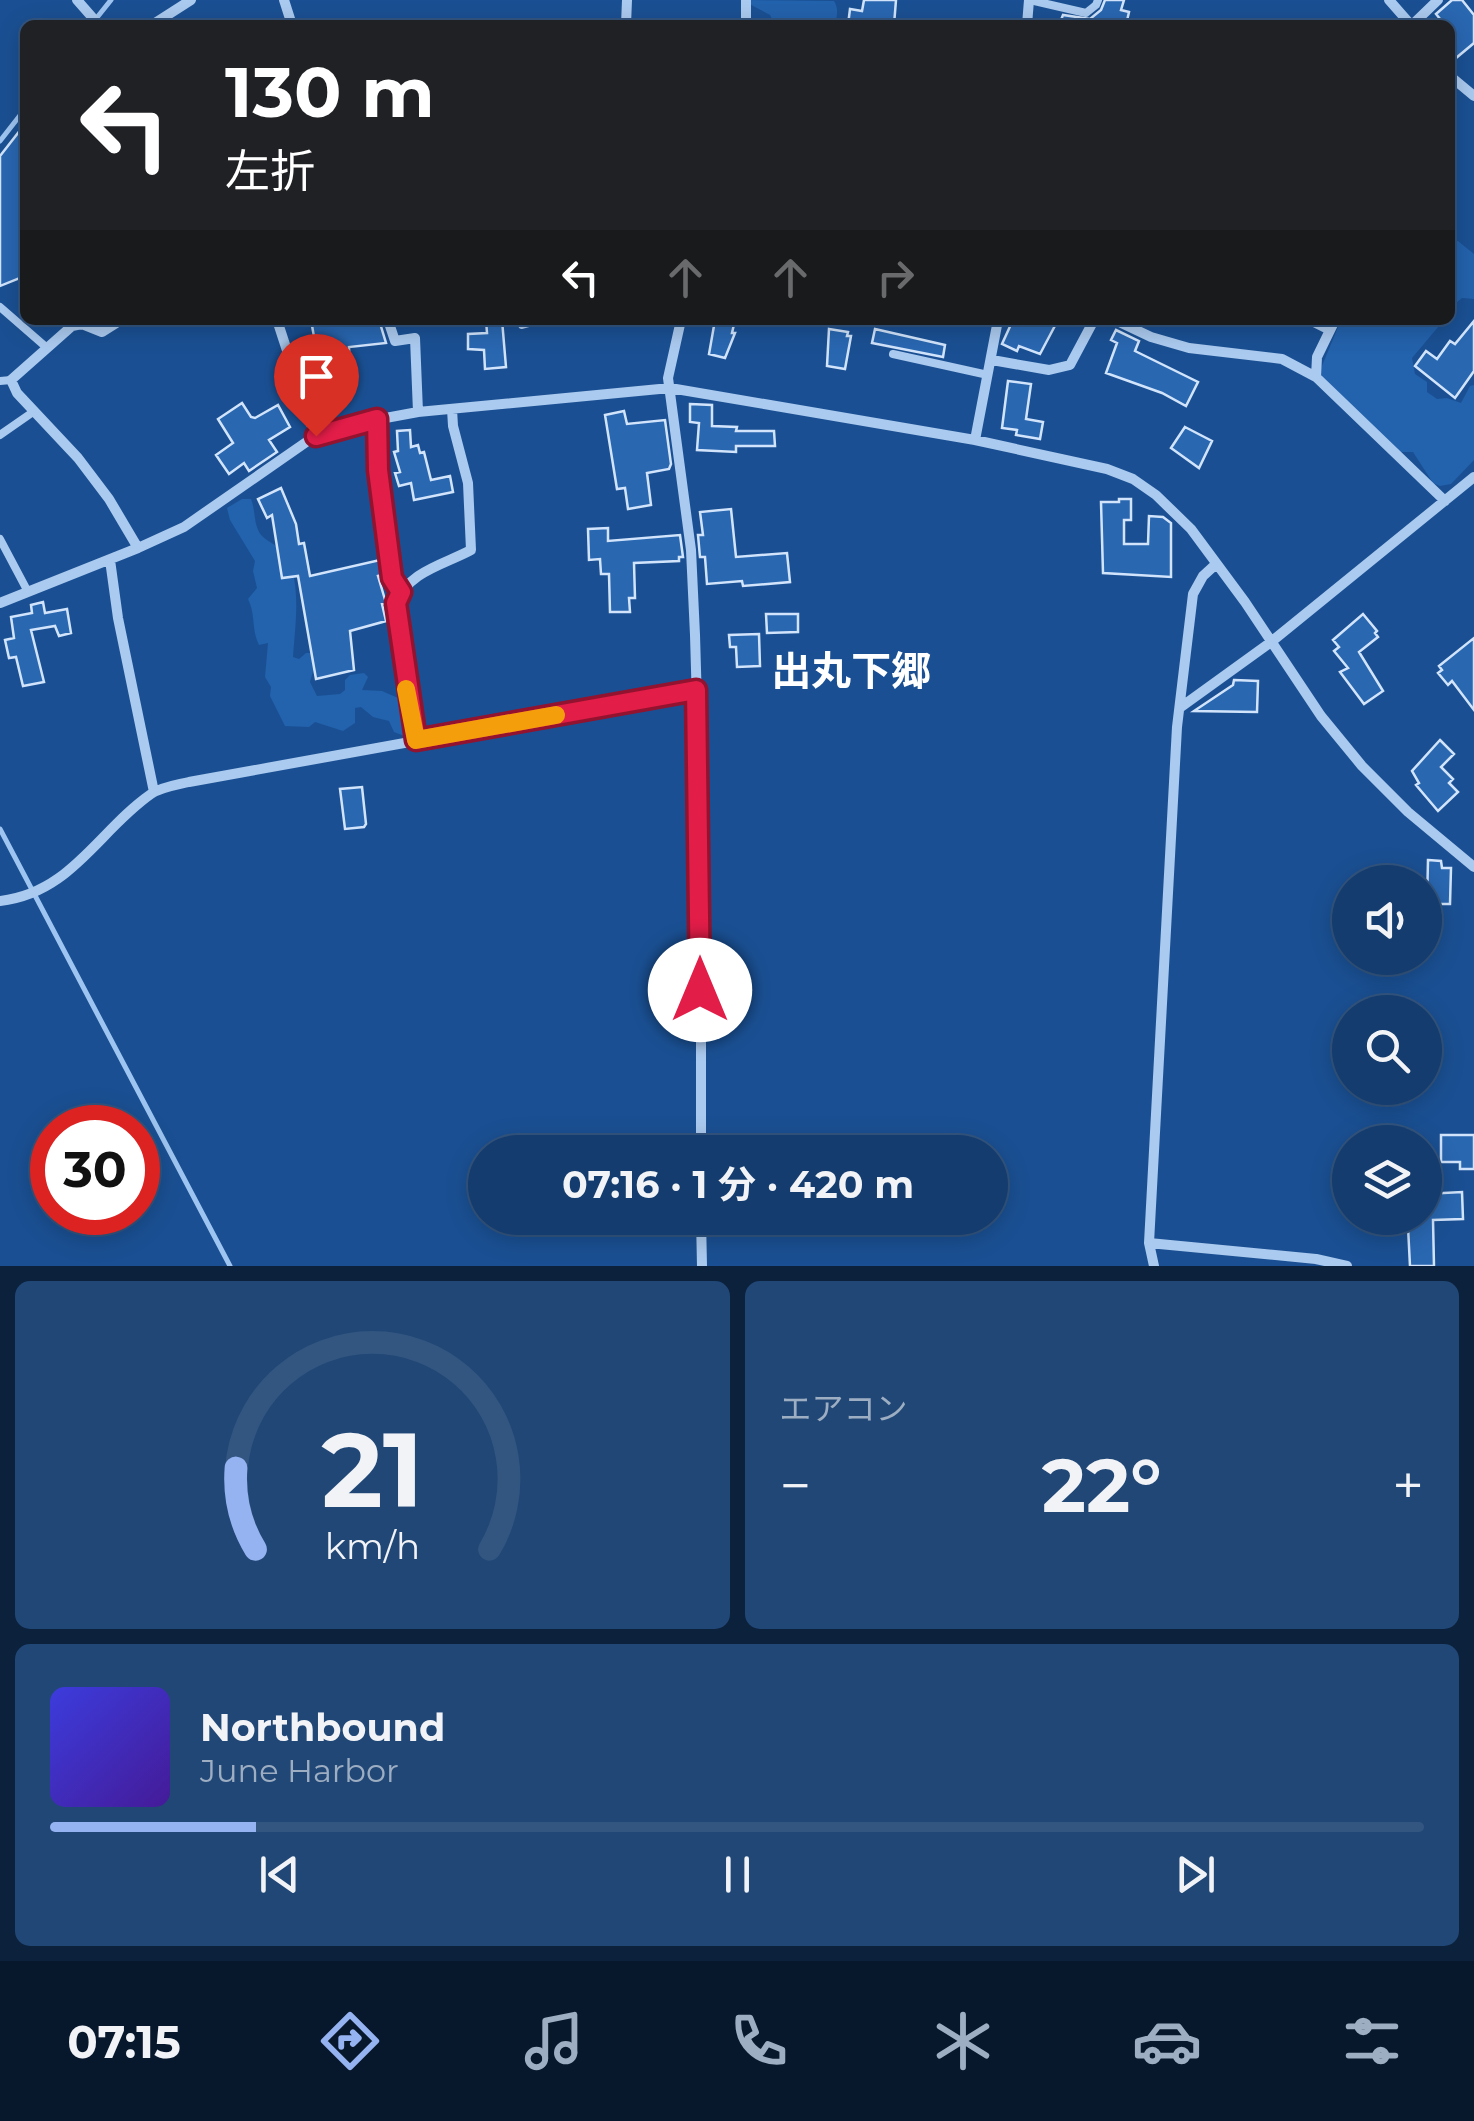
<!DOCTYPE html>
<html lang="ja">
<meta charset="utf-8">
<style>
:root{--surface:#143c6e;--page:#214776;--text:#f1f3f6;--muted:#9dadc2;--line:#335681;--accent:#95b2f1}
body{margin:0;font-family:Montserrat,"Noto Sans JP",sans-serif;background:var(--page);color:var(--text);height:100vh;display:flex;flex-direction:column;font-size:38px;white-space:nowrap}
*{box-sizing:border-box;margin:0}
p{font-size:32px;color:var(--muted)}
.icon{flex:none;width:55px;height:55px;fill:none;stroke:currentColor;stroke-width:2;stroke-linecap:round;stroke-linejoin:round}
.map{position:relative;height:1266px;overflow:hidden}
.sheet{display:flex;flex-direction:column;gap:15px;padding:15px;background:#0b213c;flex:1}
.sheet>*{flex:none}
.banner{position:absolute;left:20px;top:20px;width:1435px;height:305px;border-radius:15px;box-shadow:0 5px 25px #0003,0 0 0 2px var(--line);background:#202124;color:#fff;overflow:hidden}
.controls{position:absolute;left:1332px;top:865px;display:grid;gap:20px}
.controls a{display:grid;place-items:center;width:110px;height:110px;border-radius:50%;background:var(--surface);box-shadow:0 5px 25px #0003,0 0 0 2px var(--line);font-size:50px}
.speed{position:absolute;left:30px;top:1105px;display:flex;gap:20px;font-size:50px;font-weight:700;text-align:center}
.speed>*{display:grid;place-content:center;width:130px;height:130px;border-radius:50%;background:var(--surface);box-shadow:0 5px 25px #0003,0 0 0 2px var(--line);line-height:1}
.speed .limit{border:15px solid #d22;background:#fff;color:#111}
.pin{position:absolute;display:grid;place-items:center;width:85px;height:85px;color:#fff;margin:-102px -42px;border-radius:50% 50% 50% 0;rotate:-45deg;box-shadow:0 0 10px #0007}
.pin .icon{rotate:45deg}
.me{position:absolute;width:110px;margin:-55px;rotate:0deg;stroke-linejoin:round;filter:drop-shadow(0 0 8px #0008)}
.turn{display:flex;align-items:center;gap:35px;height:210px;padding:0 40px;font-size:45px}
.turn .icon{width:130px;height:130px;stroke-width:2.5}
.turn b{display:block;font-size:70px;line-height:85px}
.lanes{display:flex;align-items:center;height:95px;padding:0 40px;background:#0003;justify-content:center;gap:50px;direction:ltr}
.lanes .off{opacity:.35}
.big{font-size:75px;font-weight:700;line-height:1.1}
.sheet .tile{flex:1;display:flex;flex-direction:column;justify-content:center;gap:15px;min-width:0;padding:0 35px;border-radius:15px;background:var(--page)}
.sheet .dial{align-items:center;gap:0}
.dial svg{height:260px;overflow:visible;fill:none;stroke:var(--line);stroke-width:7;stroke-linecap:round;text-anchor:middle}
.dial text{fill:var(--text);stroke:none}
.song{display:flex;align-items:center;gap:30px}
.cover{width:120px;height:120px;border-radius:15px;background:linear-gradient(135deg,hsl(240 70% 55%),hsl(260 70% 35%))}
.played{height:10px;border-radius:5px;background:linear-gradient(90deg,var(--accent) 15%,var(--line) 15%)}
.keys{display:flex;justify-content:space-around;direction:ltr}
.heat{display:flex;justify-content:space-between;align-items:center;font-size:55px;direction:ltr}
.sheet .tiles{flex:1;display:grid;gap:15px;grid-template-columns:1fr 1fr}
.tile:last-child{grid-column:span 2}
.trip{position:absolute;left:468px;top:1135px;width:540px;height:100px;border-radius:50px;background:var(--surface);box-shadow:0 5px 25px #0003,0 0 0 2px var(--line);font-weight:700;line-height:100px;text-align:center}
.dock{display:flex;height:160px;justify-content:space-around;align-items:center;background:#08182c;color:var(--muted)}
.dock .icon{width:70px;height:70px}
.dock .on{color:var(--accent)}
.dock b{font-size:45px;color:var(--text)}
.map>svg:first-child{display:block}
</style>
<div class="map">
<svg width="1474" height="1266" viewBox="0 0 1474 1266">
<rect width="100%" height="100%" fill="#1a5093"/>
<!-- green -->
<path fill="#2362ac" d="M742 0 834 1C839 9 837 16 835 25H775L770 15Z
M1458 241 1474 254V299L1462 298 1450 308 1451 243Z
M1341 320H1444L1412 358 1415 374 1427 382V392L1437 399 1447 398 1461 403 1470 386 1474 385V460L1451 484 1440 486 1433 483 1413 452H1398L1319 373Z
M242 499H251C256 511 253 526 262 536 269 543 281 546 286 556 302 583 295 627 293 657L299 659 306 653H313L315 664 310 682 317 696 340 694 345 690V680L350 675 364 673 368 677 362 690 382 691 405 701 412 739 394 732 389 721 373 717 361 707 355 708V723L343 731 315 722 309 727 285 726 270 696 271 687 265 677 268 643 259 645C251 629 256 615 248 599L257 588 253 571 255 561 230 520 227 508Z"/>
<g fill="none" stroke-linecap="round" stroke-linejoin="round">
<!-- stream -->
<path stroke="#9ec5f1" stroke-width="5" d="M91 25 111 0
M0 141 25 109
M0 829 230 1266"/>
</g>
<!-- building -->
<path fill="#2967b1" stroke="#d1e4fb" stroke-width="2.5" d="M864 0H896L894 25H848L850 9 862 11Z
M1105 0H1124L1121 10 1129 12 1126 25H1059L1063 15 1090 19 1101 10Z
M1452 0H1462L1474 15V43L1450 63V25H1445L1436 14Z
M25 124V276L0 286V156Z
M311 320H379L386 343 349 347 350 381 312 384 311 371 320 370Z
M486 320H502L506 367 485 369 484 350 468 349V334L487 333Z
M715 320H735L732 333H735L725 358 709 354Z
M1013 320H1058L1040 354 1019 346 1017 351 1002 344Z
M1474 321V371L1455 398 1415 366 1426 351 1437 359 1450 341 1455 344Z
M829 329 848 332 847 336H851L845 369 827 366Z
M875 329 945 345 943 357 872 343Z
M1116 330 1139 341 1135 351 1198 382 1186 406 1162 393 1106 373 1117 343 1111 340Z
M1008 381 1031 384 1026 419 1043 422 1040 439 1016 435 1017 430 1002 428Z
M242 403 251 417 255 418 278 405 290 427 269 440 277 452 249 471 244 463 229 474 216 455 233 443 218 419Z
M690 404 712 405V426L737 427 736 431H774L775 446H736V452L697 450 699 423 690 422Z
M624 411 627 424 665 420 671 464 669 469 647 473 651 505 628 509 625 488 617 489 605 415Z
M1185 427 1212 441 1199 468 1171 448Z
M410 430 411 447 418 445 420 453 424 452 431 480 450 476 453 492 414 500 411 483 399 486 395 473 400 472 394 452 398 451 397 431Z
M281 488 296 524 299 544 304 543 310 576 380 560 382 575 378 576 386 603 382 604 386 621 350 631 354 670 316 679 298 576 282 578 272 515 267 518 258 499Z
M1119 499H1131V520H1124V544H1148L1149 516 1163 517 1171 523V577L1103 573 1101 502H1119Z
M731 509 736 557 787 553 790 582 743 586 742 581 707 584 705 557H700L698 535H703L700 512Z
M608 528V541L680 535 683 557H679V561L634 563 635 598H629L630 612H610L609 574H601L600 559 589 560 588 529Z
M43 602 45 613 67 609 71 633 59 636 55 626 31 630 44 682 23 686 16 657 9 658 5 640 14 638 11 617 32 613 31 605Z
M766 614H798V632L767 633Z
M1363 614 1377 631 1375 633 1378 637 1359 652 1383 691 1364 704 1340 672 1348 668 1334 651 1339 647 1333 640Z
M759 634 760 666 737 667 736 647H730L729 635Z
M1474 638V710L1452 681 1448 685 1438 673 1442 670 1439 666Z
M1234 680 1258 681 1257 712 1194 711 1233 685Z
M1440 740 1454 754 1441 767 1453 779 1449 783 1458 792 1438 811 1416 785 1419 783 1412 771Z
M362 787 366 824 364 827 345 829 340 789Z
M1428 860 1441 861 1442 868H1451L1450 904H1427Z
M1441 1135H1474V1169H1460V1162H1441Z
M1462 1192 1463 1219 1433 1220 1434 1266H1410L1408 1227H1411V1218H1425V1194Z"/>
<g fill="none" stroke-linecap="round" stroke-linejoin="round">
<!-- service -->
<path stroke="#abcaef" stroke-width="8" d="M1030 0 1086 13 1096 5 1098 0
M0 307 46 347
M522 325 540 320
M893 354 988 375
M0 381 11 380
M0 435 33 412
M0 539 27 590"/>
<!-- minor -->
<path stroke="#abcaef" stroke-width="10" d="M77 0 99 25
M284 0 292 25
M746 0V25
M1389 0 1411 25
M152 25 191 0
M626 25 627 0
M1027 25 1029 0
M1412 25 1438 0
M1450 76 1474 96
M121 320 102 332 82 324 72 326 11 380 17 393 78 458 109 499 138 548
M277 320 315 436
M388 320 395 341 415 338 418 412
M681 320 668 378 691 550 695 635 701 841V1152
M1115 320 1151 337 1189 348 1282 359 1316 377
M1310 320 1330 330
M1335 320 1317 357 1316 377 1445 501
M992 360 1049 370 1070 365 1094 320
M377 419 378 470 391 578 401 592
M975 440 998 320
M110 560 118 618 154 792
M0 603 138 548 184 527 315 436 364 422 418 412 670 388 975 440 1107 469 1133 479 1156 495 1191 529 1245 602 1321 716 1362 766 1408 812 1474 867
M1181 707 1271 642 1474 477
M415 741 396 603C409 571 443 565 471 550L468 483 453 426 452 409
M0 901C71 893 98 831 151 794 161 787 177 785 189 782L697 690
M701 1218 702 1266
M1149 1243 1316 1259 1347 1266
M1154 1266 1149 1243 1177 727 1193 594 1203 576 1215 565"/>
</g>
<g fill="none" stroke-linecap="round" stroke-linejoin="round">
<defs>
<path id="route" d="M316 436 377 419 378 470 392 578 401 592 396 603 416 740 696 690 700 990"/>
</defs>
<!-- route casing -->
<use href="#route" stroke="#92132f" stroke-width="25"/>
<!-- route -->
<use href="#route" stroke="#e11d48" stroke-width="18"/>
<!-- slow -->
<path stroke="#f59e0b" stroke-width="18" d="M406 689 416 740 556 715"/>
</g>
<g text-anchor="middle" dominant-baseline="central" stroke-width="10" stroke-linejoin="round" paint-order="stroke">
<!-- quarter labels -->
<g font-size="40" font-weight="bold" fill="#fff" stroke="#1a5093">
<text x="851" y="670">出丸下郷</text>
</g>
</g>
</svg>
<div class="controls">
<a><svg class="icon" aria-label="sound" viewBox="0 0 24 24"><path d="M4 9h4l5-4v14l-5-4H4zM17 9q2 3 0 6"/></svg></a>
<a><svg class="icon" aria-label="search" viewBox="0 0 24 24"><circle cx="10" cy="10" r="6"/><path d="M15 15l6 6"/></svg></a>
<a><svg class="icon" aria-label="layers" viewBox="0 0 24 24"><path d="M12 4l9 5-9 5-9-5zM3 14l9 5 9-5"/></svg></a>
</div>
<div class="speed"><div class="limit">30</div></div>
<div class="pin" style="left:316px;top:436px;background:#d93025"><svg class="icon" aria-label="arrive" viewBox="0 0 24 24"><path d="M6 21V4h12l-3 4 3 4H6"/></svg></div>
<svg class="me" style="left:700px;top:990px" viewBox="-20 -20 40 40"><circle r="19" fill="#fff"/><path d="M0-13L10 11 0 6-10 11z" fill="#e11d48"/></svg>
<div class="trip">07:16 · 1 分 · 420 m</div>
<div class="banner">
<div class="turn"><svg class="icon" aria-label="left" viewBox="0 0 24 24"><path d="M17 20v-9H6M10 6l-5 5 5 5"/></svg><div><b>130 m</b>左折</div></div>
<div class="lanes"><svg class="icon" aria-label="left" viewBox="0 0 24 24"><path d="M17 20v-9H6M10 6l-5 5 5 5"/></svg><svg class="icon off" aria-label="ahead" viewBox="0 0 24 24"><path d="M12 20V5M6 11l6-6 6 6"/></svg><svg class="icon off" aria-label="ahead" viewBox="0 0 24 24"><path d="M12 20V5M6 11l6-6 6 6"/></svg><svg class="icon off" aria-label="right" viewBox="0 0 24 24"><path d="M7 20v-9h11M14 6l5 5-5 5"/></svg></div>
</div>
</div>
<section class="sheet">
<div class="tiles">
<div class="tile dial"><svg viewBox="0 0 100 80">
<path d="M14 69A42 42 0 1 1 86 69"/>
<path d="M14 69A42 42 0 0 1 8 44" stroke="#95b2f1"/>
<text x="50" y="56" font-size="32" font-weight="700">21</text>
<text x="50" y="72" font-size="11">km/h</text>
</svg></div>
<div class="tile"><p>エアコン</p>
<div class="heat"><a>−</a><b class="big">22°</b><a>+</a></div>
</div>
<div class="tile">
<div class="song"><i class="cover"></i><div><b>Northbound</b><p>June Harbor</p></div></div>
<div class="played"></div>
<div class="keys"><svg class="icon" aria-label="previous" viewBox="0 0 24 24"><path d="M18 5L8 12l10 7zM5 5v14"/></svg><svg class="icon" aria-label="pause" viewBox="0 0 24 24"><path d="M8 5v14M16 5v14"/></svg><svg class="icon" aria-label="next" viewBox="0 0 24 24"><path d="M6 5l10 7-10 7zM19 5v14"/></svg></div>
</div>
</div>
</section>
<nav class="dock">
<b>07:15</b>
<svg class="icon on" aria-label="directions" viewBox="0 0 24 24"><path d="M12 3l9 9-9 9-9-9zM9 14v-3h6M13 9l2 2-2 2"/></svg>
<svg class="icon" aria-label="music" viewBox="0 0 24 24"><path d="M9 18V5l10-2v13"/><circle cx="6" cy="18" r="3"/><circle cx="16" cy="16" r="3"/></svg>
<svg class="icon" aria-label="phone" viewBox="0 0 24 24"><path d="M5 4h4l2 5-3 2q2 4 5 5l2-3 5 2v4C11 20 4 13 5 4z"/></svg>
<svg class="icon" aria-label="climate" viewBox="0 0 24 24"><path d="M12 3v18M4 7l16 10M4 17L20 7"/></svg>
<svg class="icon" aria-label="car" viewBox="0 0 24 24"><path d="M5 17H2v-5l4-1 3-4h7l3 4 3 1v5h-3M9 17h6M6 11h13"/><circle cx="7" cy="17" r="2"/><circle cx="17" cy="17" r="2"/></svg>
<svg class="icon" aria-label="filters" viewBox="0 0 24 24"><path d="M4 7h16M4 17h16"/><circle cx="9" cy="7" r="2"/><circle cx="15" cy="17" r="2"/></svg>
</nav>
